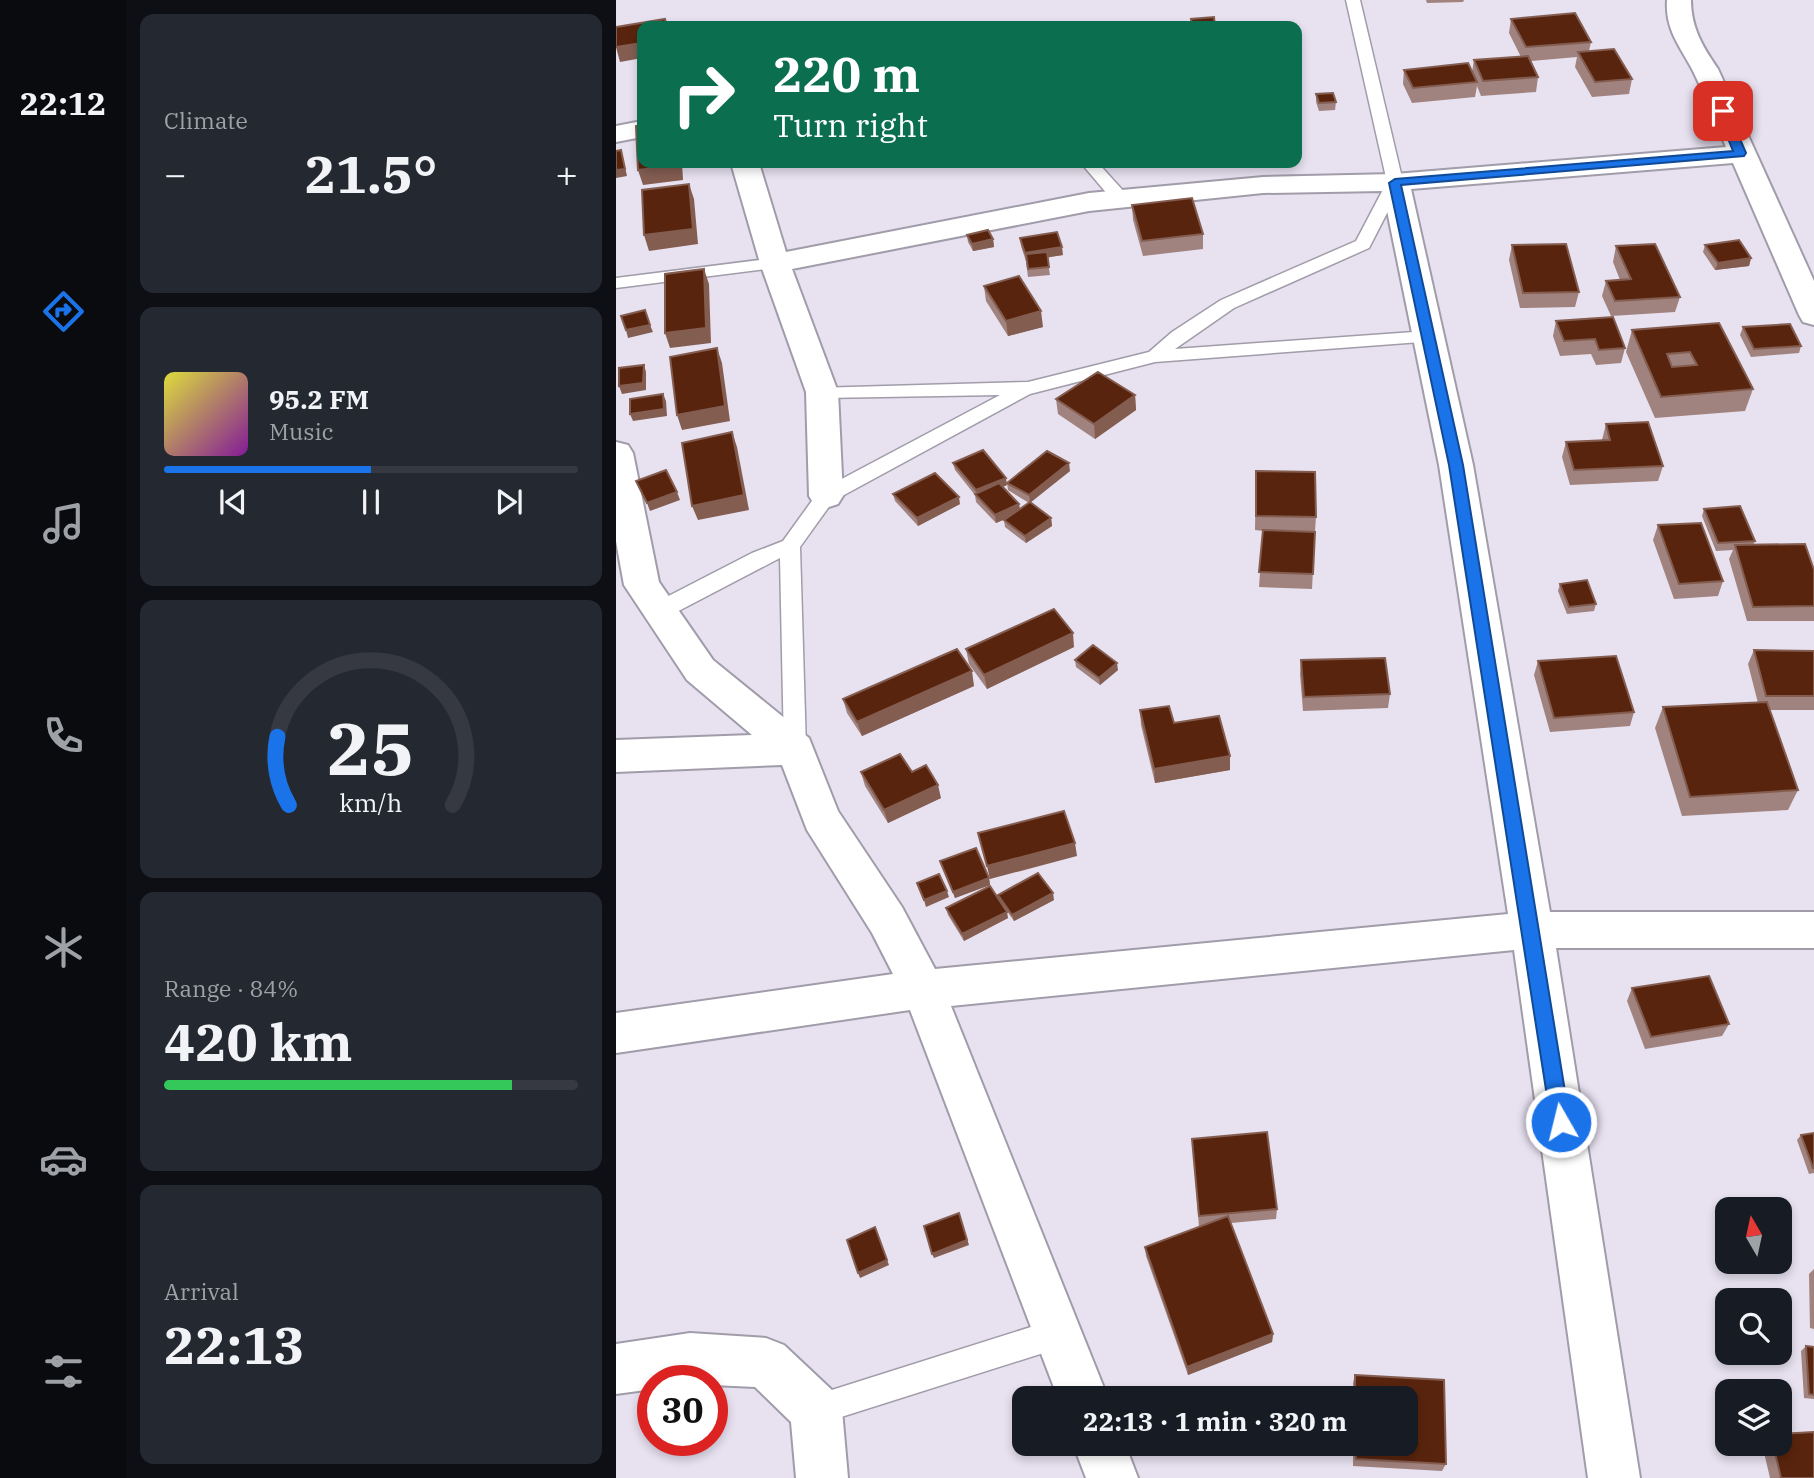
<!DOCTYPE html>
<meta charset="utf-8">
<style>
:root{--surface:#171b24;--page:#242831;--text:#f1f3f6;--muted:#9ea1a6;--line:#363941;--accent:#1a73e8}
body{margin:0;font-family:"IBM Plex Serif",serif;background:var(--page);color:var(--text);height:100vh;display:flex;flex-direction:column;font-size:26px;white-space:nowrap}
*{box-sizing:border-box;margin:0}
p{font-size:23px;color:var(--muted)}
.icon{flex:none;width:38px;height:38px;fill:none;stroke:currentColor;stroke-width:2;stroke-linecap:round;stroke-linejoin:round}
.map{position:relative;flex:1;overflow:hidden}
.drawer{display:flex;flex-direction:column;gap:14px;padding:14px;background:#0d0f14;width:490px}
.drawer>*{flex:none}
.banner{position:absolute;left:21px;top:21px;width:665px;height:147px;border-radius:14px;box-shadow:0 4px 10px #0003;background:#0b6e4f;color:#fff;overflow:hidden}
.needle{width:46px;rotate:351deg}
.tools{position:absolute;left:1099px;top:1197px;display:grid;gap:14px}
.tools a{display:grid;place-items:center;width:77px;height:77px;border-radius:14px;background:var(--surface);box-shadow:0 4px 10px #0003;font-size:35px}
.speed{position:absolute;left:21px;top:1365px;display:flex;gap:14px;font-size:35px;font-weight:700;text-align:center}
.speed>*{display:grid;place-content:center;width:91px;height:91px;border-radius:50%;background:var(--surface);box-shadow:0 4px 10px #0003;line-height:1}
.speed .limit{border:10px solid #d22;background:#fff;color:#111}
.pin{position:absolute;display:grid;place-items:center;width:60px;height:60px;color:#fff;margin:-30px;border-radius:14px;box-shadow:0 4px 10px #0006}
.me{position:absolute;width:77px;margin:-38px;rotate:352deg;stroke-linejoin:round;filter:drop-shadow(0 0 5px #0008)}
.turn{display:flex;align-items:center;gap:24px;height:147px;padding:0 21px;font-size:32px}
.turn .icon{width:91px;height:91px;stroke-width:2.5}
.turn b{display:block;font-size:49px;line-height:60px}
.big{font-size:52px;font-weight:700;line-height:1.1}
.drawer .tile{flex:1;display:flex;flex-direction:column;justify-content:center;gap:10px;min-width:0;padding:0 24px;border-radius:14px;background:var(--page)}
.drawer .dial{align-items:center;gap:0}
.dial svg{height:182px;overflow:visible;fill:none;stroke:var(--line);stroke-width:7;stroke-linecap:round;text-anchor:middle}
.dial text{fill:var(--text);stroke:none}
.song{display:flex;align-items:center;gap:21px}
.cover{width:84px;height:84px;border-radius:10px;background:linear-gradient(135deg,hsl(60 70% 55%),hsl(290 70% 35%))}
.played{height:7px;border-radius:4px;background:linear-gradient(90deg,var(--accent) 50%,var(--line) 50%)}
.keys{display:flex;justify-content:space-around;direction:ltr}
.heat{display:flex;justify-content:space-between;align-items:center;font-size:38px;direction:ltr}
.charge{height:10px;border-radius:5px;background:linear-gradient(90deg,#34c759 84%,var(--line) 0)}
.trip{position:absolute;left:396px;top:1386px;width:406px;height:70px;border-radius:14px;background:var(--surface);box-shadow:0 4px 10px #0003;font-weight:700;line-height:70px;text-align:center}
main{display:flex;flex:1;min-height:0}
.menu{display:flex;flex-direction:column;width:126px;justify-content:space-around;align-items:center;background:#090b0e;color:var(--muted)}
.menu .icon{width:49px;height:49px}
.menu .current{color:var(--accent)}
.menu b{font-size:32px;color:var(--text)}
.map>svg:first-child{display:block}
</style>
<main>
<nav class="menu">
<b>22:12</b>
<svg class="icon current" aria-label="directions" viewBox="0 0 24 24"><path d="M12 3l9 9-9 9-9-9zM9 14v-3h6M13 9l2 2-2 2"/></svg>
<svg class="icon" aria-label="music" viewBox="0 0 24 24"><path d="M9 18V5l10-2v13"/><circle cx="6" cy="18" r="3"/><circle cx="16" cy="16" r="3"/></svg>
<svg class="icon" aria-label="phone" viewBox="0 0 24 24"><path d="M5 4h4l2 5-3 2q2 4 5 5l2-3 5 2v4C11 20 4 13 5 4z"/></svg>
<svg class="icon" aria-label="climate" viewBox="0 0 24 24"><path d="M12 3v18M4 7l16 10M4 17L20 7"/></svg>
<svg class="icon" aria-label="car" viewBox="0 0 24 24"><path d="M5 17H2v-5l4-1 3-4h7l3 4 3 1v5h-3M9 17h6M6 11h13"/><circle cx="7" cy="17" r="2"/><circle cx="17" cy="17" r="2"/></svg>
<svg class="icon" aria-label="filters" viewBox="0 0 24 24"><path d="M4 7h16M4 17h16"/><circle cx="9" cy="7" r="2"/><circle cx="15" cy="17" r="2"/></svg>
</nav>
<section class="drawer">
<div class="tile"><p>Climate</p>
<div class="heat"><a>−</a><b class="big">21.5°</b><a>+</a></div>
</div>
<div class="tile">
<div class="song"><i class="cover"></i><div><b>95.2 FM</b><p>Music</p></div></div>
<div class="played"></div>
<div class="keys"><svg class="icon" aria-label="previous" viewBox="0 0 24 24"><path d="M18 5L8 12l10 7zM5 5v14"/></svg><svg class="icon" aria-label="pause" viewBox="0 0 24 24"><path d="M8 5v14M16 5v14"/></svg><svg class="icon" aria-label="next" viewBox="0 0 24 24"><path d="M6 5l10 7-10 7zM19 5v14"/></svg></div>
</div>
<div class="tile dial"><svg viewBox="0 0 100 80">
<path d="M14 69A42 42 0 1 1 86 69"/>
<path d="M14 69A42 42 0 0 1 9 39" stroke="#1a73e8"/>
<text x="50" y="56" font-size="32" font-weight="700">25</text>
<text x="50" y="72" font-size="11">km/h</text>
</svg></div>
<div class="tile"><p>Range · 84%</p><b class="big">420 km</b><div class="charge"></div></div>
<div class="tile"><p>Arrival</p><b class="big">22:13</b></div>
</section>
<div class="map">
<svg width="1198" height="1478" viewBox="0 0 1198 1478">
<rect width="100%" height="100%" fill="#e7e1f0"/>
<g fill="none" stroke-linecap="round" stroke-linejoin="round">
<defs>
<path id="service" d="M730 0H744L787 182 753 248 618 308 559 349 812 331 821 337 818 341 539 362 414 394 217 501 184 547 190 749 187 755 179 758 171 755 168 749 164 558 51 617 43 619 35 617 32 611 35 605 136 553 167 541 203 491 384 395 206 398 199 396 197 392 199 388 412 382 533 352 556 332 605 300 740 241 771 182Z
M465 163H482L511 195 513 199 511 203H499Z
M159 258 165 259 168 263 165 267 0 288V278Z
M443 1318 453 1323 458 1333 453 1343 443 1348 200 1425 189 1421 185 1410 189 1399 200 1395Z"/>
<path id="minor" d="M1051 0H1075C1075 28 1087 47 1102 69L1198 281V325L1187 322 1183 315 1117 163 795 189 857 465 934 912H1198V948H940L1024 1478H972L898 950 335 1006 492 1398H442L294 1010 0 1053V1013L277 974 256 933 191 830 166 765 0 772V740L136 735 71 680 8 585 0 541V442L12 445 17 453 43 582 97 660 193 738 222 811 286 907 319 969 892 914 823 465 767 191 647 193 473 211 176 269 222 392 227 496 222 504 210 508 198 504 193 496 190 392 144 263 115 163H143L170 252 473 193 647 177 779 174 1110 147C1099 122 1089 95 1077 71 1064 46 1049 30 1051 0Z
M26 121V137L0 142V126Z
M74 1333 150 1338 168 1345 218 1392 226 1410 232 1478H180L175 1422 139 1387 96 1385V1381H37V1389L0 1394V1344Z
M457 1444H509L522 1478H470Z"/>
</defs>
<!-- service casing -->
<use href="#service" stroke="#a19ca9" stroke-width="3"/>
<!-- minor casing -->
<use href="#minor" stroke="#a19ca9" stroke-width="4"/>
<!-- service -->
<use href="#service" fill="#fff" fill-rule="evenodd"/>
<!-- minor -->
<use href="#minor" fill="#fff" fill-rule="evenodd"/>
</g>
<!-- wall -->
<path fill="#a0827e" d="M810 0H848L847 2 811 3Z
M895 19 975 42 973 51 1016 79 1013 94 976 97 959 67 961 57 915 61 922 77 920 92 865 96 861 86 859 97 796 103 787 84 788 70 856 72 858 60 905 57 893 33Z
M700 94 720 102 719 110 703 111 700 102Z
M516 205 587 234V249L527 256 517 220Z
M351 235 377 239 378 247 357 251 352 242Z
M404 238 447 255 431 257 434 275 412 277 410 261 405 246Z
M896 245 963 292 959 307 904 308 893 260Z
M1089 245 1135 258 1133 266 1099 270 1087 252Z
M1000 246 1064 297 1059 312 995 316 986 296 990 281 1004 280 997 262Z
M368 286 427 327 392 336 370 301Z
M940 321 1009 348 1005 363 980 365 975 354 944 356 937 336Z
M1103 323 1137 389 1129 411 1039 418 1010 352 1016 330Z
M1127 327 1185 346 1183 353 1135 357 1124 335Z
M519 395 520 410 479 439 442 414 440 399Z
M990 424 1047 466 1042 481 954 485 946 457 950 442 986 440Z
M337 463 391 485 387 487 403 504 404 509 413 503 392 490 391 483 454 471 414 502 435 518 436 526 410 543 389 527 388 520 390 519 380 523 360 502 359 495 339 470Z
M640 471 700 517 699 531H668L699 532 696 589 643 587 647 531 639 530Z
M277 494 344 504 302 526 279 501Z
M1088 509 1139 541 1137 545 1198 570V621H1131L1113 559 1117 550 1100 551 1086 516Z
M1042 525 1107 581 1102 596 1058 599 1037 540Z
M944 584 980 604 978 611 951 614 942 591Z
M458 647 371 689 353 664 350 649Z
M1138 650 1198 651V710H1153L1182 790 1172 810 1066 816 1039 728 1047 707 1142 703 1132 664Z
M459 660 502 670 484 685 460 667Z
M685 660 774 694 772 708 687 711 684 674Z
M922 661 1018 712 1014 726 934 732 918 675Z
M358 686 246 736 231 713 227 699Z
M524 710 558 723 614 770 539 783 525 725Z
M245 772H296L325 798 272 823 249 786Z
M324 861 373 878 374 885 339 898Z
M382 895 438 900 398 921 386 904 392 918 348 941 332 915 330 908 384 901Z
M1016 988 1113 1024 1106 1036 1029 1049 1011 1001Z
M1198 1133V1173L1193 1174 1181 1140 1185 1135Z
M576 1139 661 1209 660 1219 615 1223 657 1334 656 1342 572 1375 530 1256 529 1247 583 1227Z
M1198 1269V1329L1194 1328 1193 1274Z
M1190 1346 1198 1347V1399L1188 1398 1185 1351Z
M739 1375 828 1380 830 1464 826 1471 737 1466V1444H789V1398H737V1383Z
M1146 1444H1164L1198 1478H1154Z"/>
<!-- shaded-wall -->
<path fill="#845d51" d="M26 43V58L4 62 0 47Z
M5 150 11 176 0 178V170Z
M62 163H66L67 180 27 185 22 170Z
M73 184 78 199 82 244 33 251 28 235Z
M377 239 378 247 357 251 356 244Z
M446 247 447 255 410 261 409 253Z
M1135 258 1133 266 1099 270 1102 263Z
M88 269 93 284 95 343 54 348 49 333Z
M425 311 427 327 392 336 390 321Z
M34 325 37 332 12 338 10 330Z
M101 348 106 363 114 421 66 430 61 415Z
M28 365 30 372V390L6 394 3 386Z
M47 394 50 401 51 416 17 421 14 414Z
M519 395 520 410 479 439 478 424Z
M116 432 121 447 133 510 82 520 76 506Z
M453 463 454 471 414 503 413 495Z
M390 478 391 485 361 498 360 490Z
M61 492 64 500 34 511 31 503Z
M343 497 344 504 302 526 301 518Z
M403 504 404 512 380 523 379 515Z
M435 518 436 526 410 543 409 536Z
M457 633 458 647 371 689 368 675Z
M501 663 502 670 484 685 483 678Z
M356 671 358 686 246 736 241 722Z
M614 756V770L539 783 538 769Z
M322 785 325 798 272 823 268 810Z
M459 843 461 856 374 879 371 866Z
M373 878 374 885 339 898 337 892Z
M331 891 333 897 310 907 308 900Z
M437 893 438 900 398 921 396 915Z
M391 912 392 918 348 941 346 934Z
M343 1213 353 1245 318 1258 316 1254Z
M259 1227 273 1265 244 1278 242 1273Z
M657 1334 656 1342 572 1375 571 1367Z"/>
<!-- building -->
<path fill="#59240d" stroke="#845d51" stroke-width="2" fill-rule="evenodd" d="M959 13 975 42 910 47 895 19Z
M598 17 599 26 615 25V26H576L575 19Z
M49 19 51 26H26V43L0 47V27Z
M217 23V26H182Z
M998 49 1016 79 979 82 962 52Z
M912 56 922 77 867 81 858 60Z
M852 63 861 82 797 88 788 70Z
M717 93 720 102 703 103 700 94Z
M26 125V163H62V165L22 170 20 126Z
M5 150 9 169 0 170V151Z
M73 184 77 229 28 235 26 190Z
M576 198 587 234 526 241 516 205Z
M372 230 377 239 356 244 351 235Z
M441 232 446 247 409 253 404 238Z
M1123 240 1135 258 1102 263 1089 245Z
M950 244 963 292 907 293 896 245Z
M1039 244 1064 297 999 301 990 281 1015 279 1000 246Z
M431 252 433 267 412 269 410 254Z
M88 269 90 328 49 333V274Z
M403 276 425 311 390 321 368 286Z
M29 310 34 325 10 330 5 316Z
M997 317 1009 348 983 350 979 339 948 341 940 321Z
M1103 323 1137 389 1045 397 1016 330ZM1074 352 1081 365 1056 367 1051 354Z
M1174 324 1185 346 1138 349 1127 327Z
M101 348 109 406 61 415 54 357Z
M28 365 27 383 3 386V368Z
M482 372 519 395 478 424 440 399Z
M47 394 48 409 14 414V399Z
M1032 422 1047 466 958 470 950 442 994 440 990 424Z
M116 432 128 495 76 506 66 443Z
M367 450 390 478 360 490 337 463Z
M431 451 453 463 413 495 391 483Z
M50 470 61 492 31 503 20 481Z
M640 471 699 472 700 517 640 516Z
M319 473 343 497 301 518 277 494Z
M383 483 403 504 379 515 359 494Z
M414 502 435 518 409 536 388 520Z
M1124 506 1139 541 1102 543 1088 509Z
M1085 523 1107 581 1063 584 1042 525Z
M647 530 699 532 697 574 643 572Z
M1189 544 1198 570V606L1137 607 1119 545Z
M971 580 980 604 953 607 944 584Z
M438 609 457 633 368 675 350 649Z
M477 645 501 663 483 678 459 660Z
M341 649 356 671 241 722 227 699Z
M1138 650 1198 651V696H1150Z
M1000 656 1018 712 938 718 922 661Z
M769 658 774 694 688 697 685 660Z
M1151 702 1182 790 1074 797 1047 707Z
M553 706 558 723 603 716 614 756 538 769 524 710Z
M284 754 296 772 310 765 322 785 268 810 245 772Z
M448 811 459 843 371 866 362 833Z
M360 848 373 878 337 892 324 861Z
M422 873 437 893 396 915 382 895Z
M323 874 331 891 308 900 301 883Z
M374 886 391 912 346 934 330 908Z
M1093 976 1113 1024 1035 1037 1016 988Z
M651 1132 661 1209 583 1216 576 1139Z
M1198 1133V1168H1197L1185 1135Z
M343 1213 351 1240 316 1254 308 1226Z
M612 1216 657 1334 571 1367 529 1247Z
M259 1227 271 1260 242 1273 231 1240Z
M1190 1346 1198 1347V1395L1193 1394Z
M739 1375 828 1380 830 1464 740 1459 739 1444H789V1398H739Z
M1198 1432V1478H1165L1157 1444H1164V1434Z"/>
<!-- route -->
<path fill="#1a73e8" stroke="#114b97" stroke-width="2" d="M1107 108 1112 111 1130 153 1128 156 785 185 847 465 954 1122 952 1128 945 1131 938 1128 935 1122 833 465 773 183 779 179 1117 151 1101 111Z"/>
</svg>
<div class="tools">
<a><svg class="needle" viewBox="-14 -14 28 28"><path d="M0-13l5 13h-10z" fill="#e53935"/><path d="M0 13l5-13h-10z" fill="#9ea1a6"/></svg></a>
<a><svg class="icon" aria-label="search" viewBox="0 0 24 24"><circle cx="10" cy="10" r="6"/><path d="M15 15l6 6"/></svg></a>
<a><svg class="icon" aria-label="layers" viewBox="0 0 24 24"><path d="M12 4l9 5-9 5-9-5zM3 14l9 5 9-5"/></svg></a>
</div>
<div class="speed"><div class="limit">30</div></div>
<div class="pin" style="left:1107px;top:111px;background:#d93025"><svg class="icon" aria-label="arrive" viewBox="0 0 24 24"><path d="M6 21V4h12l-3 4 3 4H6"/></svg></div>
<svg class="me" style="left:945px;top:1122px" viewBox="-20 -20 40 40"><circle r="17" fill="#1a73e8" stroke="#fff" stroke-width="3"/><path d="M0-11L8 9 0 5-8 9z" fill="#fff"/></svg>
<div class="trip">22:13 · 1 min · 320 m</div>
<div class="banner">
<div class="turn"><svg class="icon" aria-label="right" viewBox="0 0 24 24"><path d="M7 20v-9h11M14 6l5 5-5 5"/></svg><div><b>220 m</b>Turn right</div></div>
</div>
</div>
</main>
